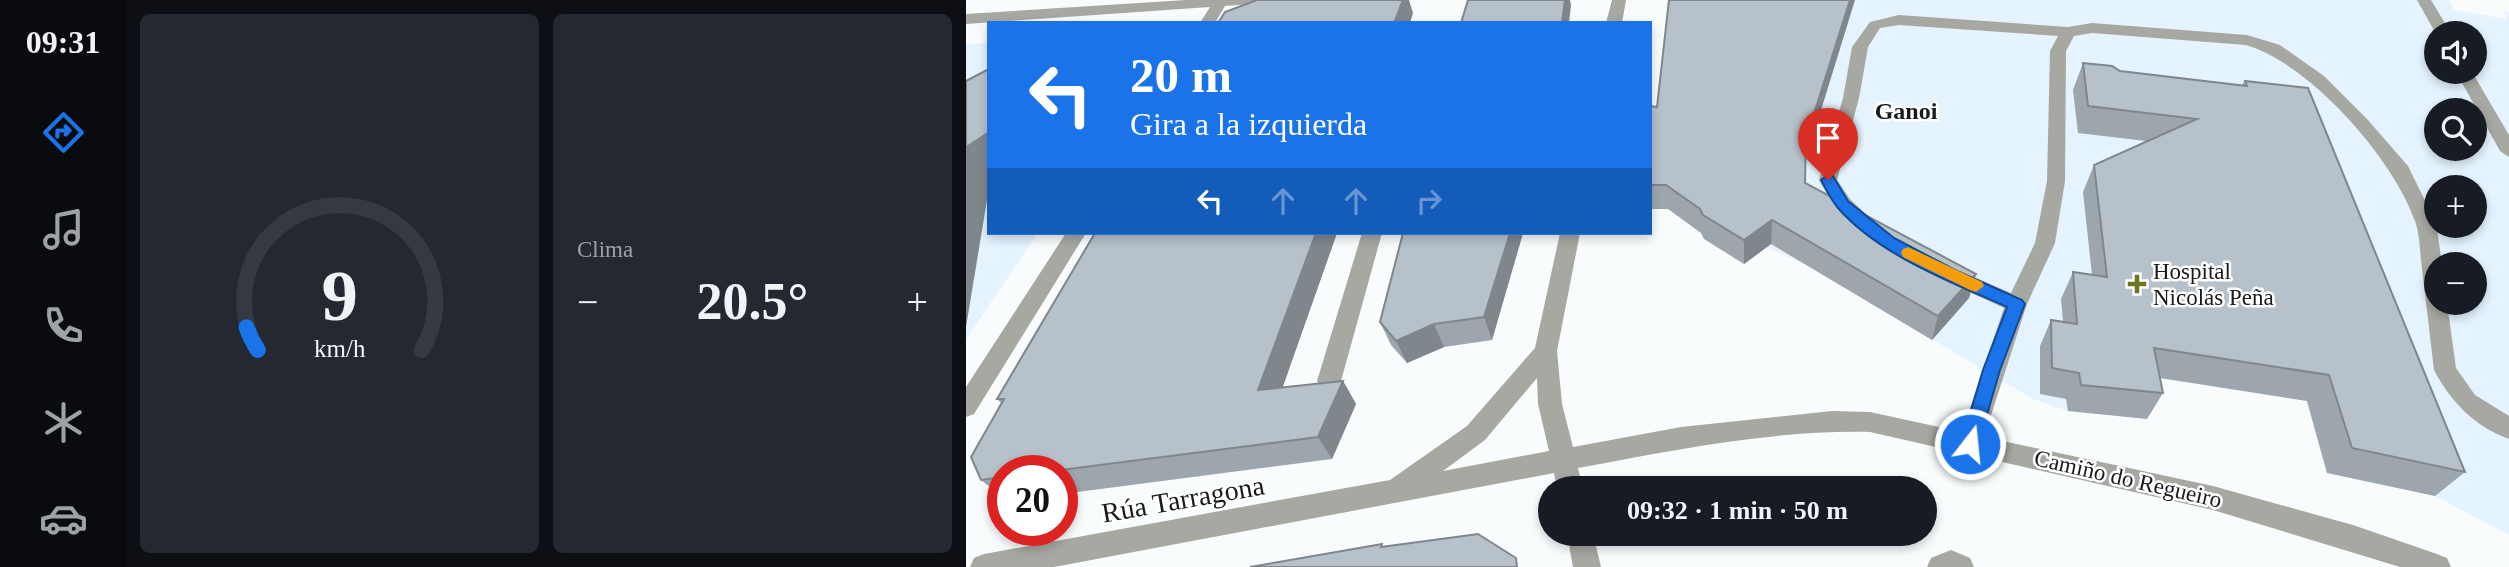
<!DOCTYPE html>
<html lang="es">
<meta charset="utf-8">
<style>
:root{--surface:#171b24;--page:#242831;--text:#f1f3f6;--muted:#9ea1a6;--line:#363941;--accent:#1a73e8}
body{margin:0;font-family:Georgia,serif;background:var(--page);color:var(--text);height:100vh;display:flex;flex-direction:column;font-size:26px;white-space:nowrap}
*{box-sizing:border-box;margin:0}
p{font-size:23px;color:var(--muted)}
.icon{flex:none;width:38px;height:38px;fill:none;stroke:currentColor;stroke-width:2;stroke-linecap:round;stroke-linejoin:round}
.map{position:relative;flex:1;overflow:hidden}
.sheet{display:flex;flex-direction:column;gap:14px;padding:14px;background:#0d0f14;width:840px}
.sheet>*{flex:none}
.top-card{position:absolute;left:21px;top:21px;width:665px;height:214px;border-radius:0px;box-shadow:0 4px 10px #0003;background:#1a73e8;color:#fff;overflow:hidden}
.tools{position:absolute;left:1458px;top:21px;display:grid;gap:14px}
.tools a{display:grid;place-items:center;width:63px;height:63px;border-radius:50%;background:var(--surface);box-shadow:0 4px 10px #0003;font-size:35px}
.speed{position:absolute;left:21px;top:455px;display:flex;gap:14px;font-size:35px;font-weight:700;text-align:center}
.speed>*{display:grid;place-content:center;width:91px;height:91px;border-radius:50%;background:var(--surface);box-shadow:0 4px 10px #0003;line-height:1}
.speed .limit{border:10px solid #d22;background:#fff;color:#111}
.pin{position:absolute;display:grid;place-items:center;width:60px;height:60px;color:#fff;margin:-72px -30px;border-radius:50% 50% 50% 0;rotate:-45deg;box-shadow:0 0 7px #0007}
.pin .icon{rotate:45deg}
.me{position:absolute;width:77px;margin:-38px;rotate:16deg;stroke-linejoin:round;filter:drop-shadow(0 0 5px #0008)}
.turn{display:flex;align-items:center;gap:24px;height:147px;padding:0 28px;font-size:32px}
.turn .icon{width:91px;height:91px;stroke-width:2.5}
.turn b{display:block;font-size:49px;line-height:60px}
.lanes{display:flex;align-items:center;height:66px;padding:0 28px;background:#0003;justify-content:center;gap:35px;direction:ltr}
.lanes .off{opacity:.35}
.big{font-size:52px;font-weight:800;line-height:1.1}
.sheet .tile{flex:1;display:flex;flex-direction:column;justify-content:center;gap:10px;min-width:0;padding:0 24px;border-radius:10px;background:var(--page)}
.sheet .dial{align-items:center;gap:0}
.dial svg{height:182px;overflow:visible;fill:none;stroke:var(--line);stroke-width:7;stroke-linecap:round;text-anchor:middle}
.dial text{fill:var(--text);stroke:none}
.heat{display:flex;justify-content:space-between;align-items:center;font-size:38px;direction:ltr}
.sheet .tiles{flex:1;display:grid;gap:14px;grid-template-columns:repeat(2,1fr)}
.trip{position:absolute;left:572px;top:476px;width:399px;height:70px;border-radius:35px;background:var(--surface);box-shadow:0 4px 10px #0003;font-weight:800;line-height:70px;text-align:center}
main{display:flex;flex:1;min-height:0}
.dock{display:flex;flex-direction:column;width:126px;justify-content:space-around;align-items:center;background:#090b0e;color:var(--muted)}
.dock .icon{width:49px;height:49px}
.dock .selected{color:var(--accent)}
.dock b{font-size:32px;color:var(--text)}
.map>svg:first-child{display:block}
</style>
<main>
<nav class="dock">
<b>09:31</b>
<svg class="icon selected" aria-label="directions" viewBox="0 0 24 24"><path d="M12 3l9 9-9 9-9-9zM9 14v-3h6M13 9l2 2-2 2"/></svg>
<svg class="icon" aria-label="music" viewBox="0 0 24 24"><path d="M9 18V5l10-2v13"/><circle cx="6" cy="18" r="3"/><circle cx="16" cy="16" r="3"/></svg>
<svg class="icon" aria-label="phone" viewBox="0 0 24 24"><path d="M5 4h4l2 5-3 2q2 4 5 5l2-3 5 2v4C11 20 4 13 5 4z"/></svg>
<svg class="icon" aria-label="climate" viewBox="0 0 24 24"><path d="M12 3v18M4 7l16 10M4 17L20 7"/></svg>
<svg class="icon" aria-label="car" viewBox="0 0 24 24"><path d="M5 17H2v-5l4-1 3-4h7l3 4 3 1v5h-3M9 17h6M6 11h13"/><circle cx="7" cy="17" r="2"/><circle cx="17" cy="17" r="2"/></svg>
</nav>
<section class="sheet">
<div class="tiles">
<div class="tile dial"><svg viewBox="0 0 100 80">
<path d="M14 69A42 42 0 1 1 86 69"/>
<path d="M14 69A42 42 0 0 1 9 59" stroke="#1a73e8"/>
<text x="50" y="56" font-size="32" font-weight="700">9</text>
<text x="50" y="72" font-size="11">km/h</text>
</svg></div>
<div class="tile"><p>Clima</p>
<div class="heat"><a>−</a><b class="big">20.5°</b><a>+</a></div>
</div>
</div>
</section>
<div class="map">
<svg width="1543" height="567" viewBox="0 0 1543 567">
<rect width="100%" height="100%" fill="#f9fcfd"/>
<!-- built -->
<path fill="#e4f3fe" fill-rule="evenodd" d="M772 0H1483L1488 10 1541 19 1538 12 1543 13V535L1469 496 1361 473 1340 401 1173 375 1181 419 1102 411 1067 399 837 263 800 247ZM1470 33H1508V72H1470ZM1470 110H1508V149H1470ZM1470 187H1508V226H1470ZM1470 264H1508V303H1470Z
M23 43V233H72L0 339V44Z"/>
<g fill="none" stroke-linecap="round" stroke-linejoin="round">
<!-- minor -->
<path fill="#a7a8a2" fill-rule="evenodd" d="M220 0H294L287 4 259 6 249 23H234L244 7 0 24V14Z
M646 0H660L656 23H640Z
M1451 0H1465L1485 33 1470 34Z
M933 15 1102 27 1126 23 1281 35 1314 45 1358 76 1401 119 1442 166 1470 223 1476 264H1470V303H1481L1490 368 1509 395 1543 416V439C1509 427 1484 401 1468 370 1464 336 1460 303 1456 269 1454 254 1454 235 1449 221 1427 158 1344 64 1280 45L1126 33 1108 36 1100 51 1099 181 1089 243 1061 304 1018 437 1247 486 1387 525 1471 554 1481 558 1485 567H1434L1247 510 904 432C806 430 707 450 612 468L617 488H591L588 473 88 567H4L8 558 18 554 424 480 501 426 569 348 594 233H614L591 351 596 404 607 447 715 427 866 411 904 412 996 432 1038 308 975 279 972 274 975 269 982 266 1045 293 1069 243 1081 181 1084 51 1092 36 933 25 914 28 902 47 893 98 871 180 884 199 906 220 903 225C879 232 863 197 853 180L877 98 886 47 904 22ZM571 378 572 404 583 451 477 471 519 440Z
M1490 72H1506L1543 135V157L1534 151Z
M100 233H120L8 414 0 417V387Z
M396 233H416L375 381 371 388 363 390 355 388 351 381Z
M601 534H627L635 567H607Z
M985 550 1004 558 1008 567H961L965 558Z"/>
</g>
<!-- wall -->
<path fill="#9da6ad" d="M1117 63 1154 71 1276 85 1279 81 1499 472 1469 496 1361 473 1341 401 1194 378 1197 393 1181 419 1102 411 1100 399 1074 394V346L1085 320 1097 322 1095 299 1107 272 1126 275 1117 192 1128 165 1180 141 1112 133 1107 90Z
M684 106 691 107 840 158 839 183 1010 274 1003 298 966 340 805 244 778 264 738 239 735 233 702 209H684Z
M129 233H371L316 388 377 381 390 404 366 459 96 494V471H37V497L15 480 35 403 31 399Z
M437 233H557L526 340 478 347 441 363 425 345 414 322Z"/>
<!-- shaded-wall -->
<path fill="#7f878d" d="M437 0H443L447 13 444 23H428Z
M599 0H604L605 5 603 23H596Z
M884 0H889L839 162 840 139Z
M23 132V188L0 327V158L2 146Z
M806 220 805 244 778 264V240Z
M350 233H371L308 412 292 390Z
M544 233H557L526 340 518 317Z
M1010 274 1003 298 966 340 972 316Z
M468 324 478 347 441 363 430 341Z
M377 381 390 404 366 459 352 437Z"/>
<!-- building -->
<path fill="#b6c1c9" stroke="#7f878d" stroke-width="2" d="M291 0H437L428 23H252L259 12Z
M502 0H599L596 23H495Z
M703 0H884L840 139 839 183 1010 274 972 316 806 220 778 240 737 215 734 209 700 185H684V106L691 107Z
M1117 63 1146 66 1154 71 1281 86 1279 81 1342 88 1499 472 1386 448 1363 375 1188 348 1197 393 1115 385 1113 373 1086 368 1085 320 1111 324 1107 272 1141 277 1128 165 1231 119 1122 106Z
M23 69V132L2 146 0 158V81Z
M129 233H350L292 390 377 381 352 437 87 471H37V477L15 480 5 457 38 399H31Z
M437 233H544L518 317 468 324 430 341 414 322Z
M512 534 550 558 551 567H284L416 544 415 547Z"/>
<!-- route -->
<path fill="#1a73e8" stroke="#114b97" stroke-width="2" d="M862 175 867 176 882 201 928 238 989 270 1056 300 1059 304 1034 370 1011 449 1004 452 997 449 995 444 1017 370 1041 307C985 282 913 255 872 208 865 200 860 189 855 180Z"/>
<!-- slow -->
<path fill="#f59e0b" d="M942 247 1016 282 1018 286 1010 292 1004 290 937 257 935 253 937 249Z"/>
<!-- markers -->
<path fill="#6f751e" stroke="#fff" stroke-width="2.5" d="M1167.5 273.5h7v7h7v7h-7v7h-7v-7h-7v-7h7z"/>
<g text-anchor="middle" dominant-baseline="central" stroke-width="5" stroke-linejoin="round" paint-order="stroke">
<!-- poi labels -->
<g font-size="23" fill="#171b1e" stroke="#fff" text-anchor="start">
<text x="1187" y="271">Hospital<tspan x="1187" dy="26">Nicolás Peña</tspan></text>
</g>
<!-- street labels -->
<g font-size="23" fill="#171b1e" stroke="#fff">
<text transform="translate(1162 479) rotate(13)">Camiño do Regueiro</text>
</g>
<!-- neighbourhood labels -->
<g font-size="24" font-weight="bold" fill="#171b1e" stroke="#fff">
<text x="940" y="111">Ganoi</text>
</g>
<!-- near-street labels -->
<g font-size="28" fill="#171b1e" stroke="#fff">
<text transform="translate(217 499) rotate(-10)">Rúa Tarragona</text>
</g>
</g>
</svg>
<div class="tools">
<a><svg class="icon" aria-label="sound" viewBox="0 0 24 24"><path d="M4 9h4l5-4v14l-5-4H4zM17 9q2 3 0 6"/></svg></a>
<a><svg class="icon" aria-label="search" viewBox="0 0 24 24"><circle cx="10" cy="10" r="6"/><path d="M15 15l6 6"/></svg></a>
<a>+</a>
<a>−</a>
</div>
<div class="speed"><div class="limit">20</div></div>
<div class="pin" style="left:862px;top:180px;background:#d93025"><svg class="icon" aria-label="arrive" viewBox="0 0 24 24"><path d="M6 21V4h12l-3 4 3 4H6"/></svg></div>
<svg class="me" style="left:1004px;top:444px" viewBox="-20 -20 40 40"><circle r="17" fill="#1a73e8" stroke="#fff" stroke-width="3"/><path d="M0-11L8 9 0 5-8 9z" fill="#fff"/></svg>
<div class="trip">09:32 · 1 min · 50 m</div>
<div class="top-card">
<div class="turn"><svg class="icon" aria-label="left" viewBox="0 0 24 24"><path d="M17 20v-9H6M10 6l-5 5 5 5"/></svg><div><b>20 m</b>Gira a la izquierda</div></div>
<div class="lanes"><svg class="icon" aria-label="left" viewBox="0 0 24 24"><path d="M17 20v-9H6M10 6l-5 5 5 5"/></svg><svg class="icon off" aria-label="ahead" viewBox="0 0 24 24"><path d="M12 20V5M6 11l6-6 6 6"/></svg><svg class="icon off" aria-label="ahead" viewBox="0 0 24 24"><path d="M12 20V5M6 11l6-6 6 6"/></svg><svg class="icon off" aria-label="right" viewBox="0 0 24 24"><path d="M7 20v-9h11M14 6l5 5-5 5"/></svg></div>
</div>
</div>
</main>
